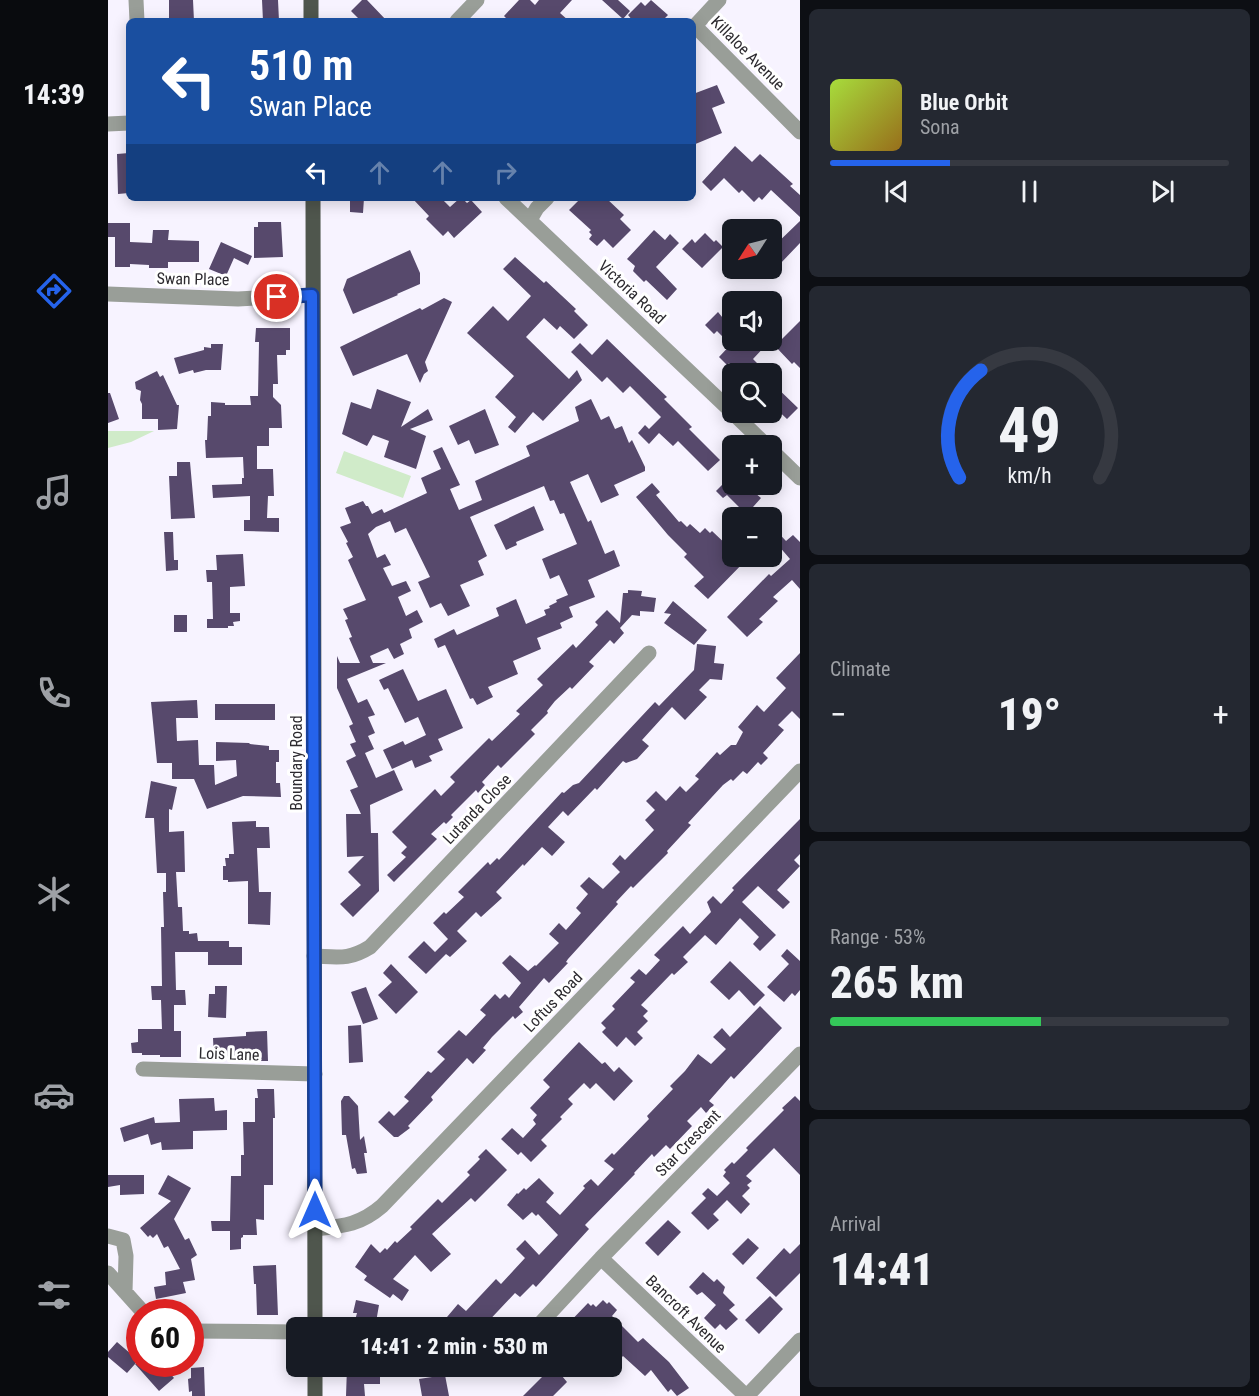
<!DOCTYPE html>
<meta charset="utf-8">
<style>
:root{--surface:#171b24;--page:#242831;--text:#f1f3f6;--muted:#9ea1a6;--line:#363941;--accent:#2563eb}
body{margin:0;font-family:"Roboto Condensed",sans-serif;background:var(--page);color:var(--text);height:100vh;display:flex;flex-direction:column;font-size:22px;white-space:nowrap}
*{box-sizing:border-box;margin:0}
p{font-size:20px;color:var(--muted)}
.icon{flex:none;width:33px;height:33px;fill:none;stroke:currentColor;stroke-width:2;stroke-linecap:round;stroke-linejoin:round}
.map{position:relative;flex:1;overflow:hidden}
.panel{display:flex;flex-direction:column;gap:9px;padding:9px;background:#0d0f14;width:459px}
.panel>*{flex:none}
.top-card{position:absolute;left:18px;top:18px;width:570px;height:183px;border-radius:9px;box-shadow:0 3px 15px #0003;background:#1a4fa0;color:#fff;overflow:hidden}
.needle{width:39px;rotate:234deg}
.tools{position:absolute;left:614px;top:219px;display:grid;gap:12px}
.tools a{display:grid;place-items:center;width:60px;height:60px;border-radius:9px;background:var(--surface);box-shadow:0 3px 15px #0003;font-size:30px}
.speed{position:absolute;left:18px;top:1299px;display:flex;gap:12px;font-size:30px;font-weight:700;text-align:center}
.speed>*{display:grid;place-content:center;width:78px;height:78px;border-radius:50%;background:var(--surface);box-shadow:0 3px 15px #0003;line-height:1}
.speed .limit{border:9px solid #d22;background:#fff;color:#111}
.pin{position:absolute;display:grid;place-items:center;width:51px;height:51px;color:#fff;margin:-26px;border:3px solid #fff;border-radius:50%;box-shadow:0 2px 6px #0007}
.me{position:absolute;width:66px;margin:-33px;rotate:0deg;stroke-linejoin:round;filter:drop-shadow(0 0 4px #0008)}
.turn{display:flex;align-items:center;gap:21px;height:126px;padding:0 24px;font-size:27px}
.turn .icon{width:78px;height:78px;stroke-width:2.5}
.turn b{display:block;font-size:42px;line-height:51px}
.lanes{display:flex;align-items:center;height:57px;padding:0 24px;background:#0003;justify-content:center;gap:30px;direction:ltr}
.lanes .off{opacity:.35}
.big{font-size:45px;font-weight:800;line-height:1.1}
.panel .card{flex:1;display:flex;flex-direction:column;justify-content:center;gap:9px;min-width:0;padding:0 21px;border-radius:9px;background:var(--page)}
.panel .dial{align-items:center;gap:0}
.dial svg{height:156px;overflow:visible;fill:none;stroke:var(--line);stroke-width:7;stroke-linecap:round;text-anchor:middle}
.dial text{fill:var(--text);stroke:none}
.song{display:flex;align-items:center;gap:18px}
.cover{width:72px;height:72px;border-radius:9px;background:linear-gradient(135deg,hsl(80 70% 55%),hsl(40 70% 35%))}
.played{height:6px;border-radius:3px;background:linear-gradient(90deg,var(--accent) 30%,var(--line) 30%)}
.keys{display:flex;justify-content:space-around;direction:ltr}
.heat{display:flex;justify-content:space-between;align-items:center;font-size:33px;direction:ltr}
.charge{height:9px;border-radius:4px;background:linear-gradient(90deg,#34c759 53%,var(--line) 0)}
.trip{position:absolute;left:178px;top:1317px;width:336px;height:60px;border-radius:9px;background:var(--surface);box-shadow:0 3px 15px #0003;font-weight:800;line-height:60px;text-align:center}
main{display:flex;flex:1;min-height:0}
.dock{display:flex;flex-direction:column;width:108px;justify-content:space-around;align-items:center;background:#090b0e;color:var(--muted)}
.dock .icon{width:42px;height:42px}
.dock .current{color:var(--accent)}
.dock b{font-size:27px;color:var(--text)}
.map>svg:first-child{display:block}
</style>
<main>
<nav class="dock">
<b>14:39</b>
<svg class="icon current" aria-label="directions" viewBox="0 0 24 24"><path d="M12 3l9 9-9 9-9-9zM9 14v-3h6M13 9l2 2-2 2"/></svg>
<svg class="icon" aria-label="music" viewBox="0 0 24 24"><path d="M9 18V5l10-2v13"/><circle cx="6" cy="18" r="3"/><circle cx="16" cy="16" r="3"/></svg>
<svg class="icon" aria-label="phone" viewBox="0 0 24 24"><path d="M5 4h4l2 5-3 2q2 4 5 5l2-3 5 2v4C11 20 4 13 5 4z"/></svg>
<svg class="icon" aria-label="climate" viewBox="0 0 24 24"><path d="M12 3v18M4 7l16 10M4 17L20 7"/></svg>
<svg class="icon" aria-label="car" viewBox="0 0 24 24"><path d="M5 17H2v-5l4-1 3-4h7l3 4 3 1v5h-3M9 17h6M6 11h13"/><circle cx="7" cy="17" r="2"/><circle cx="17" cy="17" r="2"/></svg>
<svg class="icon" aria-label="filters" viewBox="0 0 24 24"><path d="M4 7h16M4 17h16"/><circle cx="9" cy="7" r="2"/><circle cx="15" cy="17" r="2"/></svg>
</nav>
<div class="map">
<svg width="692" height="1396" viewBox="0 0 692 1396">
<rect width="100%" height="100%" fill="#f7f3ff"/>
<!-- green -->
<path fill="#d0ebc9" d="M0 431H46L23 442 0 448Z
M236 451 303 476 295 498 228 473Z"/>
<!-- building -->
<path fill="#57496c" d="M61 0H85L86 21H61Z
M154 0H170L171 21H155Z
M254 0H259L279 21H253L243 11Z
M411 0H422L427 5 431 0H464L452 13 461 21H401L396 16Z
M494 0H510L522 11 515 19Z
M543 0 560 15 554 21H525L520 15 533 2 537 6Z
M609 85 617 103 604 108 614 133 585 145V94Z
M627 146 644 162 652 154 685 184 682 186 692 195V217L663 190 654 200 651 197 646 202 634 190 631 193 616 178 603 191 594 182Z
M21 153V193L10 194 9 154Z
M242 198H256L255 213 242 212Z
M304 198H333L342 207 352 198H354L359 203 363 200 374 212 346 238 340 231 335 236 318 219 321 216Z
M473 198H498L516 215 512 219 523 230 505 248 496 239 489 246 481 239 484 235 481 232 483 230 461 210Z
M692 221V243L671 265 663 257V249Z
M150 222H173L175 257 146 258V227H150Z
M0 223H22V242L44 243 45 230H61L60 240 91 241V262H60V268H41V265L22 264V267H7V237H0Z
M546 230 557 240 562 234 571 243 548 267 569 289 559 300 538 280 536 282 525 271 527 266 519 259Z
M597 233 606 242 608 240 615 247 594 268 574 249 584 239 587 243Z
M113 242 144 256 140 265 126 258 118 276 101 269Z
M302 250 312 273V284L289 294 290 295 245 314 235 290 239 279Z
M407 257 436 283 438 281 468 309 466 311 480 325 466 339 452 326 449 330 436 318 418 337 461 379 469 370 474 380 435 421 425 412 407 433 400 427 408 417 387 397 406 376 359 333 385 306 400 321 423 296 395 269Z
M336 298 344 302 317 362 320 371 316 374 312 383 299 354 245 376 232 347 312 308 314 310Z
M610 312 623 328 615 337 609 331 606 334 597 325Z
M692 321V368L686 362 684 364 667 346Z
M148 328H182V350H178V355H169L170 384H165V397L173 405 174 428H161V446H149V469H165L166 496H160L159 518H171V532L136 531V520H142V496L105 498 104 485 134 484V478H136L135 457 98 458 97 440H99L100 416H103V402L117 403V405H143L142 396H150L151 342H147Z
M499 339 559 397 556 399 584 427 581 429 612 460 600 471 570 441 565 446 551 433 541 444 530 433 537 425 541 429 553 417 522 386 515 393 499 377 494 382 463 352 472 343 484 355Z
M627 340H653L658 345 645 359 660 374H633L621 363 619 365 611 357Z
M103 344H115L113 370H98L86 373 85 370 71 374 66 358 96 350V347L103 348Z
M49 371 52 377 55 375 69 405H71L69 429 50 430V419H34V404L32 400 33 391 28 389 27 382Z
M663 382 690 408 679 419 663 404Z
M269 389 303 402 293 427 320 409 325 420 302 429 318 436 308 469 276 457 281 441 265 435 259 446 234 434 243 402 263 409Z
M0 393H2L11 419 0 423Z
M483 399 493 420 501 416 507 429 514 426 521 443 524 440 537 467V471L506 485 511 495 493 503 480 474 462 482 480 522 483 520 497 554 506 550 512 566 480 580 487 597 461 607 465 617 452 623 454 628 429 638 433 649 405 661 410 674 380 687 385 697 369 705 365 698 362 699 337 645 330 648 326 639 346 629 349 635 391 616 388 608 408 599 418 624 438 615 436 610 442 608 441 606 449 602 448 600 460 595 451 575 442 579 434 559 469 544 456 513 452 514 446 500 442 501 436 486 362 517 379 556 370 561 376 575 352 585 362 606 340 616 333 603 322 608 310 582 322 577 298 528 287 533 282 521 268 527 260 534 269 558 277 554 283 565 275 568 284 586 298 581 303 591 290 597 298 616 309 610 315 622 301 629 304 638 292 644 296 654 286 659 280 648 262 656 265 663H278L239 679 250 703 259 699 267 715 260 717 267 733 260 736 266 749 257 753 268 778 286 770 295 790 262 805 263 833H270L271 891 245 917 232 904 253 885 240 872 256 856 239 857 238 814H253L242 790 250 787 238 761 248 756 242 744 248 742 241 726 245 724 229 688V656L232 663H252L241 638 244 637 237 620 240 619 235 609 258 600 240 560 245 557 238 543 240 542 232 527 243 523 237 508 255 501 258 506H260L264 514 274 509 276 513 319 493 313 478 333 469 325 451 334 447 352 485 342 489 351 510 374 500 367 481 422 456 418 446 471 421 467 407Z
M377 409 391 445 367 454 361 440 350 445 341 426Z
M69 462H82L87 518 63 519 61 476H69Z
M624 475V484H634L639 490 641 488 653 498 645 507 656 518H642L619 495 615 498 608 491Z
M544 483 552 492 548 495 571 522 573 521 579 527 582 524 592 533 597 528 602 533 604 531 624 550V556H642L600 599 586 586 596 577 576 557 579 554 560 535 528 497Z
M426 506 436 530 408 542 409 545 398 550 386 525Z
M663 525 678 541 685 535 692 542V589L684 580 665 597 670 601 651 619 655 622 639 637 619 617 661 574 663 576 682 559 663 537Z
M56 532H65L66 560H70V570L58 571Z
M135 554 137 586 122 587V613H132V621L125 622 126 626H120V628H99V619H105L104 582H99L98 570H109L108 555Z
M520 590 534 591 533 596 548 598 546 612 532 611V616L524 615 512 628 516 633 506 644 502 640 481 662 486 666 464 689 462 687 447 701 439 711 440 713 423 730 427 734 393 768 390 765 374 782 377 785 370 793 368 790 343 815 345 817 338 824 336 822 323 834 329 839 286 882 279 875 298 857 293 853 299 847 284 832 327 789 333 796 347 782 342 777 381 738 384 741 412 714 408 711 435 685 429 679 465 644 468 648 490 625 487 622 499 610 512 623 515 593H520Z
M565 601 599 630 586 645 556 623 563 614 556 613Z
M66 615H79V632H66Z
M589 644 608 646 606 663 616 664 614 680 602 679 591 690 599 697 577 720 564 707 534 740 541 746 529 759 518 763 515 761 489 790 487 788 460 816 455 811 440 827 457 842 444 856 434 847 416 866 415 864 388 892 394 898 373 917 368 912 349 931 359 941 342 957 338 954 318 974 300 957 316 941 327 952 340 939 325 923 336 912 338 914 356 897 350 892 380 862 382 865 389 858 391 860 454 792 456 793 465 785 471 783 547 702 551 706 586 670Z
M692 653V719L684 711 670 725 676 730 655 753 660 758 653 765 650 762 639 774 635 771 625 781 623 779 615 785 580 823 583 825 559 851 560 853 525 888 523 886 508 902 510 904 460 959 458 962 460 963 441 983 436 978 411 1007 415 1012 407 1019 405 1016 384 1037 375 1048 378 1050 365 1064 359 1058 323 1097 325 1100 300 1126 302 1128 290 1137H286L270 1122 281 1111 286 1116 301 1101 296 1097 320 1071 323 1073 337 1059 329 1052 351 1030 358 1036 378 1015 372 1010 387 994 392 999 397 994 401 998 413 983 394 963 402 955 420 971 427 965 428 966 451 943 441 934 451 923 458 930 473 913 468 908 480 894 472 886 481 877 495 889 512 872 504 864 512 855 517 860 546 830 537 820 547 810 538 801 548 791 558 801 572 786 578 792 591 779 587 776 609 752 612 755 623 745H628L635 732 630 727 649 705 656 712 678 688 668 678Z
M295 669 310 701 338 689 355 728 330 739 335 750 321 756 324 761 307 768 304 760 284 769 275 750 295 741 297 745 318 735 310 717 297 723 280 688 276 690 271 680Z
M89 700 90 718H68L69 741 90 740 91 765H106L107 785 129 776 128 760 108 761V742L141 743 142 744 161 746V750H171V762H168V783H172L173 797 135 796 99 809 86 779H64V763H49L43 702Z
M107 704H167V720H107Z
M43 781 69 787 64 810 61 809V832L76 831 77 872H68L70 907H74L75 931H81V934L89 933 90 941H121V947H134V965H100V952H67L68 990H77L78 1005H66V1031H73V1057H52V1055H34V1053H24L23 1043 30 1042V1029H54L53 1000H44L43 986H54L53 927H56L55 892H58V873H49L46 818H37Z
M692 819V854L686 860 692 866 669 890 682 902 675 909 650 886 634 902 668 935 652 951 645 944 651 937 632 918 608 945 597 935 575 957 580 962 566 975 564 973 533 1005 540 1011 535 1016 540 1021 529 1032 535 1038 527 1046 518 1037 509 1047 494 1032 498 1028 493 1023 507 1009 504 1006 527 982 522 978 531 969 538 975 552 960 546 955 575 926 582 934 603 912 599 902 605 896 613 904 626 890 624 888Z
M148 821V827H161L162 848H149L151 892H163L162 925 140 924V881L120 882V880H115V866H118L117 858H121V854H126L124 822Z
M679 949 692 961V990L687 996 684 993 676 1002 659 987 681 964 673 956Z
M622 961 657 995 646 1006 631 990 621 1000 602 982Z
M283 964 310 992 288 1014 270 995 284 982 275 973Z
M107 986H119L118 1018 100 1017 101 994H107Z
M258 987 270 1019 255 1024 243 992Z
M652 1006 674 1028 626 1079 623 1076 601 1101 606 1105 598 1113 593 1107 579 1121 584 1126 562 1149 558 1145 546 1157 544 1154 526 1173 527 1174 477 1225 481 1229 428 1287 425 1284 412 1297 407 1293 374 1328H351L339 1317 350 1304 358 1311 388 1279 393 1284 417 1258 408 1249 417 1240 431 1255 450 1235 430 1214 428 1216 424 1212 415 1220 399 1205 409 1193 410 1194 416 1188 418 1190 431 1178 446 1193 438 1202 452 1215 477 1188 475 1186 483 1179 490 1186 506 1169 496 1161 504 1153 506 1155 541 1119 539 1116 565 1089 562 1086 577 1071 590 1054 603 1064 618 1049 605 1037 614 1028 622 1037Z
M253 1025 255 1062 241 1063 240 1026Z
M159 1031 160 1061H139V1058L106 1059 105 1038 138 1036V1032Z
M471 1042 494 1064 497 1062 506 1072 511 1067 525 1081 506 1101 488 1083 482 1089 476 1083 460 1099 465 1104 452 1117 454 1119 433 1140 439 1146 423 1162 413 1152 410 1155 393 1139 404 1128 415 1138 428 1124 425 1120 429 1115 422 1108 442 1087 435 1080Z
M149 1089H166L167 1118H165V1185H156V1220L148 1219 149 1235H135V1237L133 1238V1249L122 1250V1231H104L103 1221H122L123 1176H133V1155H136L135 1122H147V1098H150Z
M236 1096H241L250 1106 252 1140 256 1136 259 1153H256L259 1173 249 1174 247 1168 244 1169 238 1135H234L233 1101Z
M687 1096 692 1101V1175L666 1148 638 1176 644 1181 639 1185 642 1188 634 1196 642 1204 633 1214 619 1200 605 1214 611 1220 600 1230 583 1213 598 1198 594 1194 600 1188 609 1196 622 1183 615 1176 618 1172 616 1170 624 1162 626 1164 640 1150 638 1148 676 1110 674 1108Z
M106 1098 107 1111 119 1110V1130L85 1131V1149L54 1150 53 1142 43 1145 40 1134 16 1142 12 1128 46 1117 47 1123 72 1122 71 1099Z
M378 1149 399 1170 367 1202 363 1198 324 1234 343 1254 323 1272 307 1255 285 1279 301 1290 294 1301 285 1294 282 1298 256 1280 259 1276 247 1267 263 1244 272 1253 277 1248 279 1250 287 1241 289 1243 304 1229 302 1227 330 1199 334 1203 362 1175 359 1172 372 1159 370 1157Z
M0 1175H36V1194L12 1195V1185L0 1187Z
M60 1175 83 1188 66 1219 77 1240 81 1238 89 1255 83 1259 87 1280 75 1282 78 1293 48 1299 46 1287 58 1285 57 1272 72 1269 60 1246 56 1248 49 1234 45 1238 42 1235 40 1237 32 1228 63 1201 50 1194Z
M560 1220 573 1232 550 1256 537 1243Z
M640 1238 651 1248 635 1265 624 1254Z
M692 1244V1273L668 1297 648 1278 676 1248 682 1254Z
M168 1265 170 1315H149L148 1284H146L145 1266Z
M595 1272 606 1282 609 1279 617 1287 615 1293 627 1305 621 1310 630 1319 618 1330 612 1324 607 1329 596 1318 608 1305 594 1292 589 1295 581 1287Z
M662 1296 675 1309 651 1334 637 1320Z
M248 1300 271 1305 267 1328H245L249 1313H245Z
M495 1300 499 1304 501 1302 509 1310 504 1316 530 1342 535 1338 561 1362 581 1388 569 1396 563 1389 560 1392 543 1370 537 1376 515 1356 510 1361 504 1355V1328H456L480 1303 483 1306 485 1304 488 1307Z
M9 1342 30 1360 27 1364H54L66 1378 51 1391 27 1364 19 1373 0 1357V1352Z
M272 1366V1384H256L257 1396H238L239 1367Z
M424 1366H464L454 1376 459 1382 445 1396H415L434 1377Z
M96 1367 97 1396H84V1391L81 1392 80 1379 83 1378V1368Z
M337 1375 341 1396H314L311 1379Z"/>
<g fill="none" stroke-linecap="round" stroke-linejoin="round">
<!-- minor -->
<path stroke="#999e98" stroke-width="15" d="M28 0 29 21
M349 21 369 0
M587 26 692 132
M585 28 611 0
M0 124 21 123
M398 198 624 412
M422 220 429 208 439 198
M0 294 130 299 204 295
M624 412 659 446
M663 450 692 478
M206 956C231 957 241 960 262 947L541 653
M35 1069 207 1074
M207 1229C235 1226 252 1225 274 1206L692 771
M0 1236 15 1240 18 1256 17 1292
M493 1258 638 1396
M0 1273 35 1312
M428 1328 493 1258 692 1054
M82 1331 189 1332
M639 1396 692 1340"/>
<!-- major -->
<path stroke="#4f564d" stroke-width="15" d="M203 21V0
M205 198 207 1328
M207 1366V1396"/>
</g>
<g fill="none" stroke-linecap="round" stroke-linejoin="round">
<defs>
<path id="route" d="M169 297 204 295 207 1210"/>
</defs>
<!-- route casing -->
<use href="#route" stroke="#184099" stroke-width="15"/>
<!-- route -->
<use href="#route" stroke="#2563eb" stroke-width="10"/>
</g>
<g text-anchor="middle" dominant-baseline="central" stroke-width="6" stroke-linejoin="round" paint-order="stroke">
<!-- street labels -->
<g font-size="16" fill="#2c2a2f" stroke="#fff">
<text transform="translate(640 53) rotate(45)">Killaloe Avenue</text>
<text transform="translate(85 279) rotate(1)">Swan Place</text>
<text transform="translate(524 292) rotate(43)">Victoria Road</text>
<text transform="translate(188 763) rotate(-90)">Boundary Road</text>
<text transform="translate(369 809) rotate(-46)">Lutanda Close</text>
<text transform="translate(445 1002) rotate(-46)">Loftus Road</text>
<text transform="translate(121 1054) rotate(2)">Lois Lane</text>
<text transform="translate(580 1143) rotate(-46)">Star Crescent</text>
<text transform="translate(578 1314) rotate(44)">Bancroft Avenue</text>
</g>
</g>
</svg>
<div class="tools">
<a><svg class="needle" viewBox="-14 -14 28 28"><path d="M0-13l5 13h-10z" fill="#e53935"/><path d="M0 13l5-13h-10z" fill="#9ea1a6"/></svg></a>
<a><svg class="icon" aria-label="sound" viewBox="0 0 24 24"><path d="M4 9h4l5-4v14l-5-4H4zM17 9q2 3 0 6"/></svg></a>
<a><svg class="icon" aria-label="search" viewBox="0 0 24 24"><circle cx="10" cy="10" r="6"/><path d="M15 15l6 6"/></svg></a>
<a>+</a>
<a>−</a>
</div>
<div class="speed"><div class="limit">60</div></div>
<div class="pin" style="left:169px;top:297px;background:#d93025"><svg class="icon" aria-label="arrive" viewBox="0 0 24 24"><path d="M6 21V4h12l-3 4 3 4H6"/></svg></div>
<svg class="me" style="left:207px;top:1210px" viewBox="-20 -20 40 40"><path d="M0-17L14 15 0 8-14 15z" fill="#2563eb" stroke="#fff" stroke-width="4"/></svg>
<div class="trip">14:41 · 2 min · 530 m</div>
<div class="top-card">
<div class="turn"><svg class="icon" aria-label="left" viewBox="0 0 24 24"><path d="M17 20v-9H6M10 6l-5 5 5 5"/></svg><div><b>510 m</b>Swan Place</div></div>
<div class="lanes"><svg class="icon" aria-label="left" viewBox="0 0 24 24"><path d="M17 20v-9H6M10 6l-5 5 5 5"/></svg><svg class="icon off" aria-label="ahead" viewBox="0 0 24 24"><path d="M12 20V5M6 11l6-6 6 6"/></svg><svg class="icon off" aria-label="ahead" viewBox="0 0 24 24"><path d="M12 20V5M6 11l6-6 6 6"/></svg><svg class="icon off" aria-label="right" viewBox="0 0 24 24"><path d="M7 20v-9h11M14 6l5 5-5 5"/></svg></div>
</div>
</div>
<section class="panel">
<div class="card">
<div class="song"><i class="cover"></i><div><b>Blue Orbit</b><p>Sona</p></div></div>
<div class="played"></div>
<div class="keys"><svg class="icon" aria-label="previous" viewBox="0 0 24 24"><path d="M18 5L8 12l10 7zM5 5v14"/></svg><svg class="icon" aria-label="pause" viewBox="0 0 24 24"><path d="M8 5v14M16 5v14"/></svg><svg class="icon" aria-label="next" viewBox="0 0 24 24"><path d="M6 5l10 7-10 7zM19 5v14"/></svg></div>
</div>
<div class="card dial"><svg viewBox="0 0 100 80">
<path d="M14 69A42 42 0 1 1 86 69"/>
<path d="M14 69A42 42 0 0 1 25 14" stroke="#2563eb"/>
<text x="50" y="56" font-size="32" font-weight="700">49</text>
<text x="50" y="72" font-size="11">km/h</text>
</svg></div>
<div class="card"><p>Climate</p>
<div class="heat"><a>−</a><b class="big">19°</b><a>+</a></div>
</div>
<div class="card"><p>Range · 53%</p><b class="big">265 km</b><div class="charge"></div></div>
<div class="card"><p>Arrival</p><b class="big">14:41</b></div>
</section>
</main>
